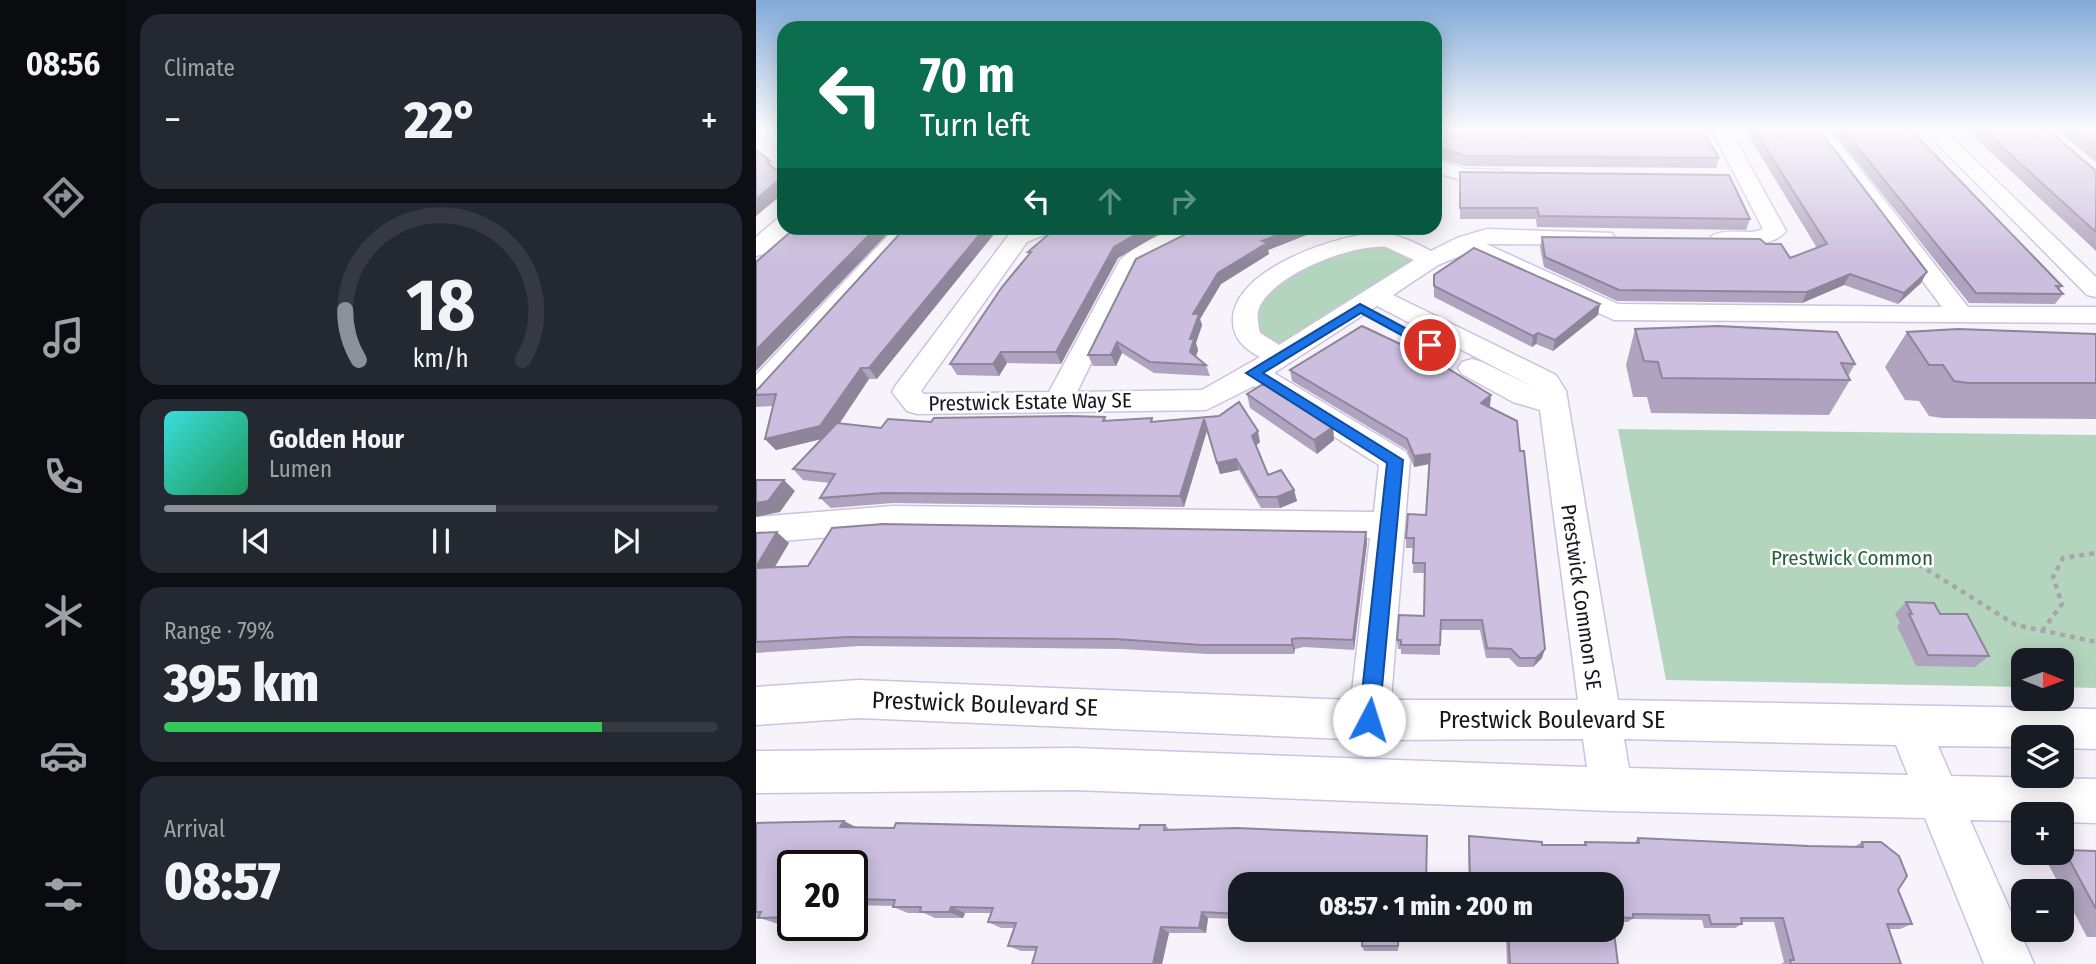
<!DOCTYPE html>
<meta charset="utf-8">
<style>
:root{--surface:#171b24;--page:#242831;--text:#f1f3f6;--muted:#9ea1a6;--line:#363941;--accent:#8c9099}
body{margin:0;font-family:"Fira Sans Condensed",sans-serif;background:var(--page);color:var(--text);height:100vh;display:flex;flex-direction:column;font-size:26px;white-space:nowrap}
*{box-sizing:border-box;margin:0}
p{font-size:23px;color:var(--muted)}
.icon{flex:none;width:38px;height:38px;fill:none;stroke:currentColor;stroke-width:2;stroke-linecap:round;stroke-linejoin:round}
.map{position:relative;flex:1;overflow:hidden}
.panel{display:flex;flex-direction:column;gap:14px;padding:14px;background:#0d0f14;width:630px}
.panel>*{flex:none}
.hud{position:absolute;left:21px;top:21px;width:665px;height:214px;border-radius:21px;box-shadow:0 4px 18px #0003;background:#0b6e4f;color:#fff;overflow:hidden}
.needle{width:46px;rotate:91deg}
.tools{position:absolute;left:1255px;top:648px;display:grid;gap:14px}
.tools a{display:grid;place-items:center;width:63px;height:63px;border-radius:14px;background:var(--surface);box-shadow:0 4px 18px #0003;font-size:35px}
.speed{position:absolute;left:21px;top:850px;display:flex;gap:14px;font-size:35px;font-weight:700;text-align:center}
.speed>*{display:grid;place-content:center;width:91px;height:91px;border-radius:50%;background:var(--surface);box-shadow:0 4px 18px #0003;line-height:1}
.speed .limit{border:4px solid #111;border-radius:10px;background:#fff;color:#111}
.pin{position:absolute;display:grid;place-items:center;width:60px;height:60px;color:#fff;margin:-30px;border:4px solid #fff;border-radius:50%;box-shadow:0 2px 7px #0007}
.me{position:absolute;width:77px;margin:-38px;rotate:5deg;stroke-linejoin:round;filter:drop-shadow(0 0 5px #0008)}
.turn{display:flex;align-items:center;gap:24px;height:147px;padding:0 28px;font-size:32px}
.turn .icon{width:91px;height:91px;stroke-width:2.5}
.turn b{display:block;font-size:49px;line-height:60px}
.lanes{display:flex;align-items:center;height:66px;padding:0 28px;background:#0003;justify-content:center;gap:35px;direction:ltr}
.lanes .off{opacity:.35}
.big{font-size:52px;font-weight:800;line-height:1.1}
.panel .card{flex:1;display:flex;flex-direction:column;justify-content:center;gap:10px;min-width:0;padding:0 24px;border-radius:21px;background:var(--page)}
.panel .dial{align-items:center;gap:0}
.dial svg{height:182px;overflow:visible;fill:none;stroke:var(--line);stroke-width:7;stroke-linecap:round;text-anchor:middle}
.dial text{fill:var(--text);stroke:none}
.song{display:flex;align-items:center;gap:21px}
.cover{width:84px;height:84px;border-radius:10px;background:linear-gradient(135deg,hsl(180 70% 55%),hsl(150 70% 35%))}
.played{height:7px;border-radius:4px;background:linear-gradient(90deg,var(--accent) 60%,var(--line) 60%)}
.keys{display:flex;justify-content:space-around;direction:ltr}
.heat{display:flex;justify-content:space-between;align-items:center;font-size:38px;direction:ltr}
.charge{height:10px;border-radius:5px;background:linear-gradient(90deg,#34c759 79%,var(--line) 0)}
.trip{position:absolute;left:472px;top:872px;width:396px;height:70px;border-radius:21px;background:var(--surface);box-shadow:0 4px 18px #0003;font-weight:800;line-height:70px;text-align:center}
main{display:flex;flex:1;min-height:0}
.dock{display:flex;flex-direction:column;width:126px;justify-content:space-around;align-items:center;background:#090b0e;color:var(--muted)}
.dock .icon{width:49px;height:49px}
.dock .on{color:var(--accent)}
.dock b{font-size:32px;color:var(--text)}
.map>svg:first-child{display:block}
</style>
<main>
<nav class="dock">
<b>08:56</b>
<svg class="icon on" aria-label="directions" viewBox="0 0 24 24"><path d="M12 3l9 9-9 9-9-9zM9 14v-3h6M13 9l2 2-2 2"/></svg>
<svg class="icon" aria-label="music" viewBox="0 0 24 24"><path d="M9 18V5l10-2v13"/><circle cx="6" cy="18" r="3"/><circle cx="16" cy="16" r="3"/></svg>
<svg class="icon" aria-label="phone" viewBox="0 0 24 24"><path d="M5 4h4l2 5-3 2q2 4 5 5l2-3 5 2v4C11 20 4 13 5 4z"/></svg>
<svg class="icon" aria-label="climate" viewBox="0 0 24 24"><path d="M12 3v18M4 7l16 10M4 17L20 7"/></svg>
<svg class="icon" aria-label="car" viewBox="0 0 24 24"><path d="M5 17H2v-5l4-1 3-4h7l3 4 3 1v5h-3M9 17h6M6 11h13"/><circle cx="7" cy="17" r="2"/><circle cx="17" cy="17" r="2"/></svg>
<svg class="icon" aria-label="filters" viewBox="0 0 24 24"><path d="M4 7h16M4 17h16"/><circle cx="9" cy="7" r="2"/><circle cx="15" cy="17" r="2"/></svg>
</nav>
<section class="panel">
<div class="card"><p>Climate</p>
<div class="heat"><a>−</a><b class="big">22°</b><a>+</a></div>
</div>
<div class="card dial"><svg viewBox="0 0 100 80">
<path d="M14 69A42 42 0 1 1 86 69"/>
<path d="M14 69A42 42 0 0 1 8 47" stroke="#8c9099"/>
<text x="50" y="56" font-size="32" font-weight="700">18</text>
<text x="50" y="72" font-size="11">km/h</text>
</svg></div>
<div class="card">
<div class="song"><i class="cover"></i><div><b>Golden Hour</b><p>Lumen</p></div></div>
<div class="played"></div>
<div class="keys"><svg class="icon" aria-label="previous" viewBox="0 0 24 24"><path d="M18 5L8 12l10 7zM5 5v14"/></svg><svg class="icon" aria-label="pause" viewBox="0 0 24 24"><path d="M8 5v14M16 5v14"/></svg><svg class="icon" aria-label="next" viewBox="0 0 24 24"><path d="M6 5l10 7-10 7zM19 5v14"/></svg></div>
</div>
<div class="card"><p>Range · 79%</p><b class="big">395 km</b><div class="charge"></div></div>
<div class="card"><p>Arrival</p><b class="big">08:57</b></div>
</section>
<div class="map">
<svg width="1340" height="964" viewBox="0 0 1340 964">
<rect width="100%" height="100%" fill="#f6f3fa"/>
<!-- green -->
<path fill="#b4d5bd" d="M610 240 674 260 525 355 503 346 499 294 526 272Z
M862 429 1340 435V688L1306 687V660H1267V687L910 680Z"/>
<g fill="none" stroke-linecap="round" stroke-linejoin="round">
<defs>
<path id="minor" d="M0 128H17L28 137V152L0 133Z
M955 128H973L1030 231C1019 247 963 256 952 240 962 225 992 237 1007 229Z
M1053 128H1072L1212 307H1340V323L858 320 711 253 682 265 637 295 800 375 810 391 862 700 1340 709V749L1306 748V737H1267V747L1182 746 1195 776 1340 779V823L1306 822V814H1267V821L1214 820 1278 964H1228L1169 818 855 811 319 790 0 793V751L319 748 831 767 827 739 613 740 103 718 0 725V687L103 680 595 700 614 538 137 532 0 543V517L137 506 618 512 623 465 498 386 450 410 161 414 151 411 136 392 140 385 255 232 266 228H295L292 233 271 242 165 391 168 394 293 392 364 260C387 239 422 225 453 228L450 233 390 261 382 268 321 392 446 390 504 357C489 349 477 339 477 321 475 270 583 233 625 233 642 234 660 243 675 251L701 238 731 229 856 233 859 238 856 243 848 245 730 244 862 304 1186 307ZM630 247 658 260 523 345 504 333C502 326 501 317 502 311 512 276 597 243 630 247ZM621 306 781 389 726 362 716 359 706 362 702 368 706 374 757 402 784 410 822 700H635L654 460 650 452 518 373ZM868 739 1140 745 1152 775 873 768Z
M1166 128H1186L1340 277V297L1331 295Z
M679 159 709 169 745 170 755 176C743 191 695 178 679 172Z
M28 218V228H37L36 230 8 254 0 256V237L20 220Z
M139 228H162L10 399 0 401V375Z"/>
</defs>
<!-- minor casing -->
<use href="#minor" stroke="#cec1e1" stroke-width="3"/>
<!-- path -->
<path stroke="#a8a5ad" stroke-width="4.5" stroke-dasharray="5 5" stroke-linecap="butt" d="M1154 559 1260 625 1340 642
M1286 631 1306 604 1297 577 1307 558 1340 553"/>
<!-- minor -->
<use href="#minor" fill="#fff" fill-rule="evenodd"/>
</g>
<!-- wall -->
<path fill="#afa3bf" d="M679 128 963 158 960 168 709 166 679 157Z
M988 128H1062L1165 283 1142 304 1088 285 1046 303 861 301 788 267 784 247 786 237 1010 244 1034 258 1061 248Z
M1074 128H1153L1306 286 1303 290 1307 294 1299 304 1213 303Z
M1209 128H1290L1340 171V251Z
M1298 128H1340V162Z
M704 172 994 219 990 230 781 227 780 219H704Z
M149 228 121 379H113L84 423 125 428 175 422 349 417 350 421 398 422 463 416 504 442 500 446 512 475 538 490 541 501 524 508H505L483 470 464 474 451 431 428 507 137 503 75 508 64 498 74 483 47 480 37 469 65 439 20 450 9 439 17 406 0 407V390L2 389Z
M300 228H424L405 233 362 258 305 364 251 363 243 376 201 375 194 364 273 254 272 252Z
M442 228H568L512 250 513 254 465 284 444 319 446 325 440 343 442 350 440 356 450 365 454 376 398 373 366 353 360 366H337L332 355Z
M678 275 842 315 797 351 780 344 776 347 678 297Z
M879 329 1099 364 1092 376 1094 380 1073 415 895 413 891 397H877L870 365Z
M1151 332 1340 334V419L1186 418 1173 416 1163 401 1149 400 1129 367Z
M534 370 735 395 733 407 786 658 777 667H762L753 658H730L724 630H684V655L645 654V649H642L641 640 668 616 669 573H657L658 548H650V538L670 515 673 464 658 467 651 450 536 381Z
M491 394 577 427 578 440 561 454 494 408Z
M0 533 33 543 19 567 611 542 598 650 548 647 539 649 538 654H451L366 649 104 646 0 653Z
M1150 602 1184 614 1233 656 1219 667 1160 666 1141 626 1144 623 1139 614Z
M0 823 101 828 383 829 409 825 413 829 485 884V919L452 918 450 933H413L406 964H276L280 951H265L252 946 258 928H245L232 922 235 913H209L207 918H179L168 913H152L137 907V906L96 905V866H37V923L22 924 4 918H0Z
M713 836 786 845H827L829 842 878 843 882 838 1052 846 1098 847 1106 842 1142 890 1156 924 1144 929H1133L1145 964H1025L1028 962 1018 922H986V924L979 928H948L946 920 876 919 872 922H857L862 964H751L750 932H737L736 929H856V884H713L712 843Z
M1308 850 1340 851V937H1331L1289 858Z
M540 929 539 936H518L513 930Z
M643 929 642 951H608L606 946Z"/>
<!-- shaded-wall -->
<path fill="#8e859b" d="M22 172 28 180V193L0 216V199Z
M120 228H137L0 371V350Z
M229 228H243L121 379 113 368Z
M391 228H424L405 233 362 258 305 364 300 352 358 247Z
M539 228H568L512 250 513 254 465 284 444 319 446 325 440 343 442 350 438 363 434 352V339L437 314 462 273 506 241Z
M1171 272 1165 283 1142 304 1148 293Z
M1094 274 1088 285 1046 303 1051 292Z
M844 304 842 315 797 351 799 340Z
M782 333 780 344 776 347 777 336Z
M361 342 366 353 360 366 355 355Z
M245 352 251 363 243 376 237 364Z
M105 368 113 379 74 437 20 450 9 439Z
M735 395 734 406 725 414V403Z
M448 419 451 430 428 507 424 496Z
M577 427 578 440 561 454 558 440Z
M502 431 504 442 498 447 496 436Z
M674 454 673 464 658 467V456Z
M480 459 483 470 464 474 461 463Z
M28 480 39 491 24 512 0 517V503Z
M538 490 541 501 524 508 521 497Z
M21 532 33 543 12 578 0 568V567Z
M610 532 611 542 598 650 597 640Z
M536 639 539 649 538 654 536 645Z
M789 649 786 658 777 667 780 658Z
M88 821 104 829 84 827Z
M195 907 209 913 207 918 193 912Z
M446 912 452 918 450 933 443 928Z
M405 927 413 933 406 964H397Z
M535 929H540L539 936 535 930Z"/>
<!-- building -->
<path fill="#cbbede" stroke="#8e859b" stroke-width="2" d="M679 128H945L963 158 710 156 680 146 679 147Z
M997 128H1062L1171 272 1148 293 1094 274 1051 292 863 290 789 257 786 237 1004 239 1010 244H1025L1034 258 1071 244Z
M1086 128H1153L1306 286H1300L1307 294 1220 293Z
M1225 128H1290L1340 171V232Z
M1318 128H1340V145Z
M0 150 14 161 11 162 22 172V181L0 199Z
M704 172 973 175 994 219 783 216 781 208H704Z
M39 228H120L0 350V262Z
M149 228H229L113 368H105L64 426 9 439 20 394 0 395V390L2 389Z
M300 228H391L358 247 300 352H245L237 364H194L246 287 275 252H272Z
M442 228H539L506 241 511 243 462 273 437 314H443L434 339H438L434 352 450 365 394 362 361 342 355 355H332L380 259Z
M718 248 844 304 799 340 782 333 777 336 678 286V275Z
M606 326 678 360 735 395 725 403 761 421 764 451H768L789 649 780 658H764L755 649 731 648 726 620H685L684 645H645V640H641L643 615 668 616 669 563H657L658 538H650L652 514 670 515 674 454 658 456 651 439 534 370Z
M962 326 1081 332 1099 364 1085 363 1094 380 906 378 902 362 888 361 879 329Z
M1202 329 1340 334V383H1212L1198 381 1187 365H1173L1151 332Z
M507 384 577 427 558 440 491 394Z
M483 402 502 431 496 436 512 475 525 470 538 490 521 497H502L480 459 461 463 448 419 424 496 128 493 64 498 79 474 37 469 81 423 125 428 132 419 175 422 178 418 314 416 349 417 347 421 396 418 395 422 463 416Z
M0 480H28L12 501 0 503Z
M127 524 610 532 597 640 545 638 536 639V645H446L359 639 92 637 0 642V568L52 566 76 528Z
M21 532 0 567V533Z
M1150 602 1178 603 1184 614H1211L1233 656 1172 655 1153 614H1156Z
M88 821 84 827 138 828 140 823 383 829 384 825H409L408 830 480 828 671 836 670 884H485V914L446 912 443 928 405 927 397 964H276L281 947 252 946 260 923 232 922 237 908 195 907 193 912H164L165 907H137L139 900 96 899V866H37V917L2 918 5 912H0V823Z
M713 836 786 842V845H830L829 842 883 843 882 838 1052 846 1107 847 1106 842H1125L1143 856 1151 876 1142 890 1156 924H1131L1145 964H1035L1034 960H1038L1027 918H985L986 924H955L953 915 877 914V918L856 917 862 964H754L752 929H856V884H714Z
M1308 850 1340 851V909Z
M607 929H642V946H606Z"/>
<!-- sky -->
<linearGradient id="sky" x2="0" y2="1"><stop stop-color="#81aad8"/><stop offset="0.49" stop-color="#fbfafd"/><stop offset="1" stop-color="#fbfafd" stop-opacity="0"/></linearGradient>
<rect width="1340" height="263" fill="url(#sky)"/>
<!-- route -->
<path fill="#1a73e8" stroke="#114b97" stroke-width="2" d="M604 304 681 345 669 348 605 313 507 373 647 460 623 720 620 727 613 730 606 727 603 720 631 463 490 373Z"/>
<g text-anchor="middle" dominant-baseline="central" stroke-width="5" stroke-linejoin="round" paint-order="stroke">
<!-- street labels -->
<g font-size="21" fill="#191520" stroke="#fff">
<text transform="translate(274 402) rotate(-1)">Prestwick Estate Way SE</text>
<text transform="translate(825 597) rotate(82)">Prestwick Common SE</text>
</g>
<!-- park labels -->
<g font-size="21" fill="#25613c" stroke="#fff">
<text x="1096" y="558">Prestwick Common</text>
</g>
<!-- near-street labels -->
<g font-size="24" fill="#191520" stroke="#fff">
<text transform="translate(229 704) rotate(2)">Prestwick Boulevard SE</text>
<text x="796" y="720">Prestwick Boulevard SE</text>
</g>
</g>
</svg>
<div class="tools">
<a><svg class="needle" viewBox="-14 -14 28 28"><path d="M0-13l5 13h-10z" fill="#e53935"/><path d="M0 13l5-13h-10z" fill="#9ea1a6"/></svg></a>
<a><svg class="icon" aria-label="layers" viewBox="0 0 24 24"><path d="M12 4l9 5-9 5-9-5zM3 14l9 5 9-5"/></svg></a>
<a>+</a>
<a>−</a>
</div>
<div class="speed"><div class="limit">20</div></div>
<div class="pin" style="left:674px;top:345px;background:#d93025"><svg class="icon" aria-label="arrive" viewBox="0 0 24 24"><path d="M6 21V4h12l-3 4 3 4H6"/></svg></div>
<svg class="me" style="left:613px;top:720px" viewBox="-20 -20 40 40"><circle r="19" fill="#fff"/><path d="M0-13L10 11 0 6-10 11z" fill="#1a73e8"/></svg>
<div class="trip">08:57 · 1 min · 200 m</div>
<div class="hud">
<div class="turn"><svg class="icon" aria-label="left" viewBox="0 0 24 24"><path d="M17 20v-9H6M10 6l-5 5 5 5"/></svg><div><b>70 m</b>Turn left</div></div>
<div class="lanes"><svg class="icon" aria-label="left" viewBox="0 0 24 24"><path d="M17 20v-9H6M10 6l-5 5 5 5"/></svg><svg class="icon off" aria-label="ahead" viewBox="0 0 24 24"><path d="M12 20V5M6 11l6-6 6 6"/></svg><svg class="icon off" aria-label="right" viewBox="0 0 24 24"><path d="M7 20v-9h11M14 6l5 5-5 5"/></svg></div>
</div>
</div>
</main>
